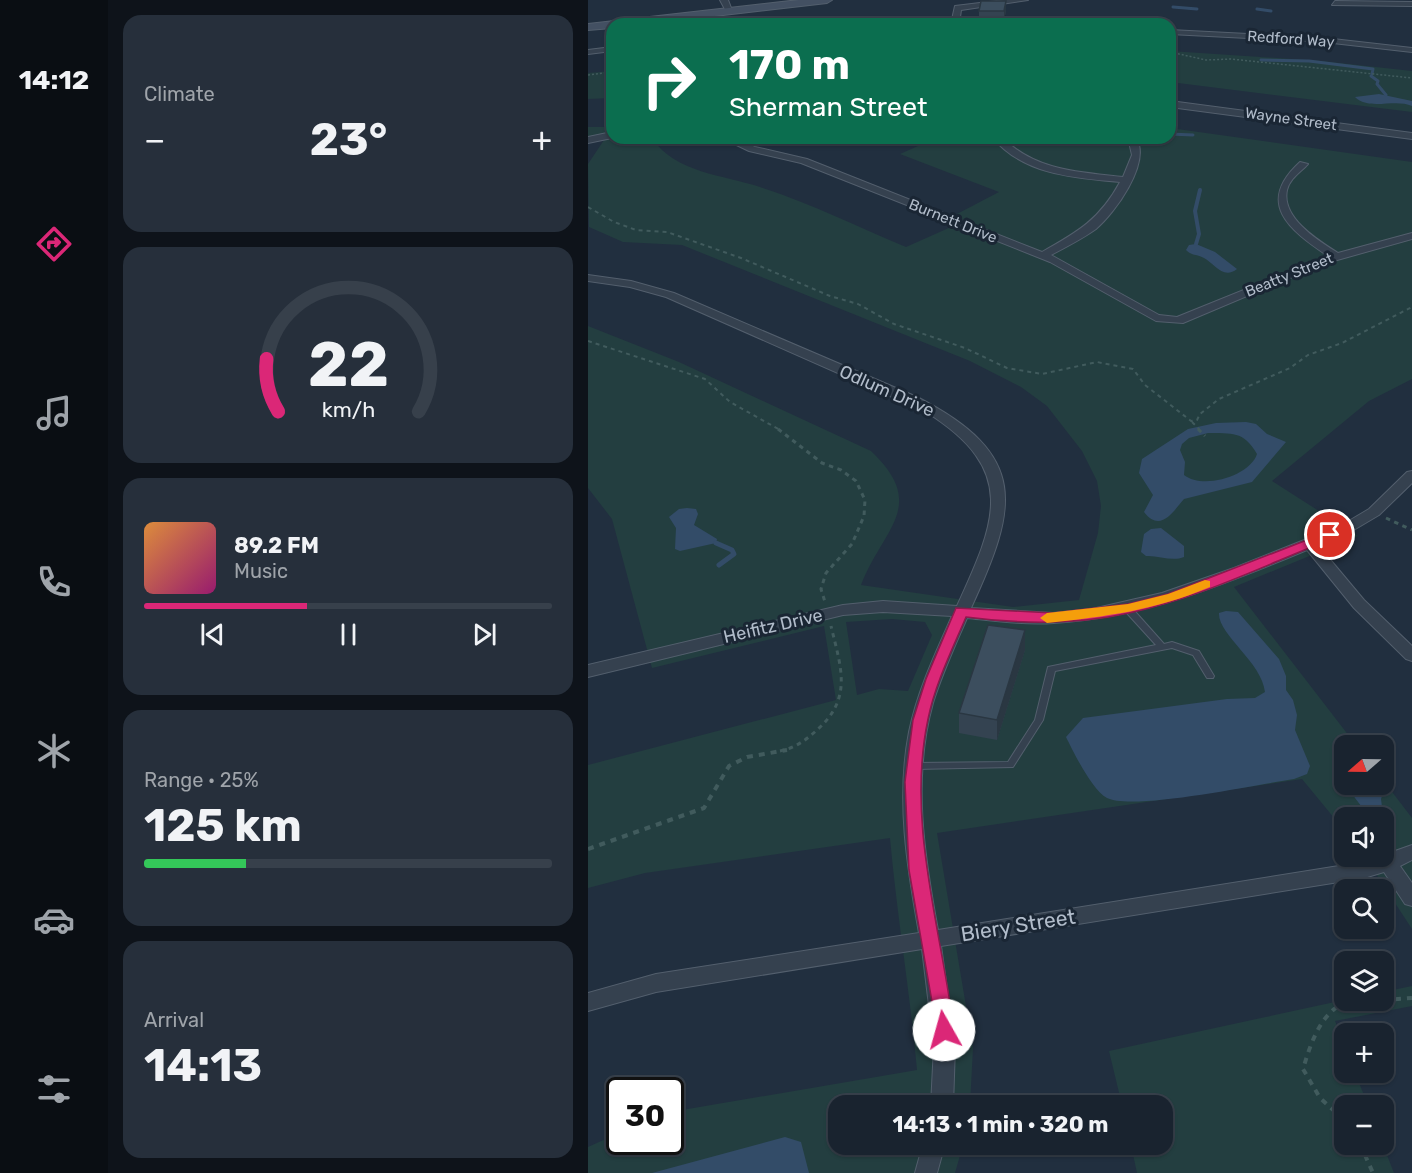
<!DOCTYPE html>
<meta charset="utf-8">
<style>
:root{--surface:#19232f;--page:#262f3b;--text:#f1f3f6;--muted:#9fa4aa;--line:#37404b;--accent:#db2777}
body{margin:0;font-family:Rubik,sans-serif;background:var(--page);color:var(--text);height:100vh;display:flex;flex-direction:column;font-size:22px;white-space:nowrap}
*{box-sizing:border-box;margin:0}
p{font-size:20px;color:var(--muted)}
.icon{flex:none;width:33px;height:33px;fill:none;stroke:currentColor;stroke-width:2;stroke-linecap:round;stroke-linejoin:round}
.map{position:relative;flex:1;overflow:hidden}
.panel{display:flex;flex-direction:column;gap:15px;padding:15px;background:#0e131a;width:480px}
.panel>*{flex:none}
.banner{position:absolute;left:18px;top:18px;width:570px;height:126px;border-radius:18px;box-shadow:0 2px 4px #0004,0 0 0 2px var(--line);background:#0b6e4f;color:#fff;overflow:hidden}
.needle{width:39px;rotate:250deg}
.tools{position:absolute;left:746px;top:735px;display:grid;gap:12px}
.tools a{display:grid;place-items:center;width:60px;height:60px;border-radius:12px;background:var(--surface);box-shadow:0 2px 4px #0004,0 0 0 2px var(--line);font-size:30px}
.speed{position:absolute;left:18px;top:1077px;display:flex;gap:12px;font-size:30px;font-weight:700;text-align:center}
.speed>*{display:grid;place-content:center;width:78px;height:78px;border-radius:50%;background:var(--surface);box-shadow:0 2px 4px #0004,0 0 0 2px var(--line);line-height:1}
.speed .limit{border:3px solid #111;border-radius:9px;background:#fff;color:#111}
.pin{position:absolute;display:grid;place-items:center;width:51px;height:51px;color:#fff;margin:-26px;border:3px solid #fff;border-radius:50%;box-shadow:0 2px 6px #0007}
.me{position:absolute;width:66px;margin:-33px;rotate:353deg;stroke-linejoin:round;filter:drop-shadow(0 0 4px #0008)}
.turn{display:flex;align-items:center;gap:21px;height:126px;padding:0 24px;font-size:27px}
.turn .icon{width:78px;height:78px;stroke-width:2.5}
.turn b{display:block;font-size:42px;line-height:51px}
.big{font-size:45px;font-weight:700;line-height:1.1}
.panel .widget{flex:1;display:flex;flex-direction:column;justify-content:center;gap:9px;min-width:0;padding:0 21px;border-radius:18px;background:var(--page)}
.panel .dial{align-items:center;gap:0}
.dial svg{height:156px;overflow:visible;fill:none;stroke:var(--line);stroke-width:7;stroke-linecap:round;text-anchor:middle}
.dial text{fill:var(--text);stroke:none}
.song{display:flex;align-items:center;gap:18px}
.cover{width:72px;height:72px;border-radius:9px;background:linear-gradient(135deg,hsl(30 70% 55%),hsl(320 70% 35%))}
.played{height:6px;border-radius:3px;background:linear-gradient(90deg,var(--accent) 40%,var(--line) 40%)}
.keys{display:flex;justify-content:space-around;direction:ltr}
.heat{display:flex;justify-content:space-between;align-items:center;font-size:33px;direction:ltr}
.charge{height:9px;border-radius:4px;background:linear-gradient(90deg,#34c759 25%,var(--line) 0)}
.trip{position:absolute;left:240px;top:1095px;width:345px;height:60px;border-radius:18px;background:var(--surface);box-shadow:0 2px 4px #0004,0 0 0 2px var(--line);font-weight:700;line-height:60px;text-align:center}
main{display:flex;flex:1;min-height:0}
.tabs{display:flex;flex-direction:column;width:108px;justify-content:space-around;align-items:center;background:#0a0e13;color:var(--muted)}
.tabs .icon{width:42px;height:42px}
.tabs .current{color:var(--accent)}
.tabs b{font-size:27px;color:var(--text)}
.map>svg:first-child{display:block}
</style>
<main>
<nav class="tabs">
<b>14:12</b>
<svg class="icon current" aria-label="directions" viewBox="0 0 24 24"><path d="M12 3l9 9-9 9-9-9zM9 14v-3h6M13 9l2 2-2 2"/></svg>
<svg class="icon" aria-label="music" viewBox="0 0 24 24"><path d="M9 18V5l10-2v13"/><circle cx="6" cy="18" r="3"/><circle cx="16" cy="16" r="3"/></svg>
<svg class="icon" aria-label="phone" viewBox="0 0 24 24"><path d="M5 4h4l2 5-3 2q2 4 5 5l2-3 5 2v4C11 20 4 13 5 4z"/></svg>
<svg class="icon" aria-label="climate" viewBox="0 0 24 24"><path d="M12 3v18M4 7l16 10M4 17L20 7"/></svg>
<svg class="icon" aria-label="car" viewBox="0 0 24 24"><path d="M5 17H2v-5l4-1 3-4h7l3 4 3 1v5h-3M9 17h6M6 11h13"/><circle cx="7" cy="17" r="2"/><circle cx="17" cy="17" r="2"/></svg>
<svg class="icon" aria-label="filters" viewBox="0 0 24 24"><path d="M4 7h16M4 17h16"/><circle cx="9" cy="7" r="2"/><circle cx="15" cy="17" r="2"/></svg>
</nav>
<section class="panel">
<div class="widget"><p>Climate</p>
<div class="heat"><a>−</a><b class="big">23°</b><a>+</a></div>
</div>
<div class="widget dial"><svg viewBox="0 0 100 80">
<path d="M14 69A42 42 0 1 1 86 69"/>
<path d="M14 69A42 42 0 0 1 8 42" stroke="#db2777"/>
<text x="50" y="56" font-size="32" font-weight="700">22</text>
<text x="50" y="72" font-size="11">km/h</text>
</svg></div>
<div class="widget">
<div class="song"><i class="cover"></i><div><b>89.2 FM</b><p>Music</p></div></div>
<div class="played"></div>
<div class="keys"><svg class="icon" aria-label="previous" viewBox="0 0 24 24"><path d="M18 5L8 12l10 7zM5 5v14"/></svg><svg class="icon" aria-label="pause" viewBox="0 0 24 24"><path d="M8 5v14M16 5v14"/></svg><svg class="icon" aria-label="next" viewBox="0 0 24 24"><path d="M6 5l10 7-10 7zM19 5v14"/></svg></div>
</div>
<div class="widget"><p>Range · 25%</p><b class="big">125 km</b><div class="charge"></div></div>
<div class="widget"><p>Arrival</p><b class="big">14:13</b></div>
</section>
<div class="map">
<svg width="824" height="1173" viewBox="0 0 824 1173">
<rect width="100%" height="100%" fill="#212f3f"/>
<!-- green -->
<path fill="#233e40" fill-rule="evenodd" d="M582 51 733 61 824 71V112L582 82Z
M24 71V98L0 99V73Z
M0 127H24V138H64C87 173 136 175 172 187 222 203 270 227 318 247L363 227 367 215 411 192 312 154 348 138H582V128L824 162V379L781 401 684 481 770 536 646 587 768 745 756 746V784H795V780L824 818V929L777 857 795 856V818H756V830L714 779 349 833 385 1048 382 1105 250 1106V1144L375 1145 367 1173H0V1147L31 1133 32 1142H82L83 1114 94 1110 329 1070C322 992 309 916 302 838L57 873 0 888V765L248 700 236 626 64 668 24 519 0 488V326L91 362 283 451C341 506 295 528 273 585L425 607 491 600 510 533 513 506 509 481 494 451 459 406 433 387 382 361 94 245 35 242 1 227 0 164 16 140 0 142ZM304 619 337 622 344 635 320 691 291 689 269 695 258 622Z
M824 986V1006L747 1021 756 1043V1072L767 1073 780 1105 756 1106V1144L795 1145 806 1173H549L543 1145 574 1144V1106L534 1105 521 1051 756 1000H795V992Z"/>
<!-- water -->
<path fill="#334c68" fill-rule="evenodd" d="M791 94 824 101V106C807 98 781 111 767 97Z
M608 244 627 252 649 269C635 280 626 263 616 258 609 254 604 256 598 250L601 245Z
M658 422 668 424 679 434 698 442 664 482 596 499C586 510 573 534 556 512L565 495 551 473 554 459 600 429 628 423ZM620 433C644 434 655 430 669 454 662 476 615 490 596 475L597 462 592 450 594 444 601 438Z
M99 508 108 509 110 514 106 525 129 539 128 543 92 551 87 549 88 528 81 517 91 509Z
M573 528 596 546V557C584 562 570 555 558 556L553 552 556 534 563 529Z
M638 611 650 612 691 659 698 676V690L705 700 709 715 707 730 722 766 719 774 706 779C671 784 545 811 519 798 504 790 486 753 478 737L495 718 639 699 667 698 677 692C674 662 630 635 631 613Z
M753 770H756V784L793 785 796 790 793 799 794 807 780 815 751 777Z
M197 1137 213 1142 221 1173H64Z"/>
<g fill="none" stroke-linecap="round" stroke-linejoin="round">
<!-- stream-far2 -->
<path stroke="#334c68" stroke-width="3" d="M585 7 609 9
M669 9 683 11
M673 60 721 61 785 69 784 74
M783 76 790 81 789 84 798 95
M582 134 605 135"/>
<!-- stream-far1 -->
<path stroke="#334c68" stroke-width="4" d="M608 244 611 234 607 211 612 190"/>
<!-- stream -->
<path stroke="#334c68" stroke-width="5" d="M128 543 144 550 146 554 131 565"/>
<defs>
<path id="lane" d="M540 606 543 607 576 644 584 642 611 651 626 676 625 678H619L605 655 584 648 467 671 455 720 425 767 327 769 324 768 323 766 324 764 327 763 420 762 447 720 460 667 568 645 537 611 536 609Z"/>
<path id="street" d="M132 0H140L145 13H139Z
M417 0H440L373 10 371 24H363L367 6Z
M747 1 824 2V6L744 5Z
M582 30 736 38 824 48V52L736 42 582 34Z
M24 47V51L0 54V50Z
M582 101 824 133V139L582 107Z
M24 132V138L0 143V137Z
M134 138H147L167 147 219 159 454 252C490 232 512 219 532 182 487 178 436 175 405 138H415C448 171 492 172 535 177L544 155 541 142 549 140C562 164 527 213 508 229 494 239 478 247 463 255L571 315 589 317 740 256C701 230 667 203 712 162L720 164C713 172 702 178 699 190 693 218 731 241 750 253L824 233V239L735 264 595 323 568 321 462 262 213 163 161 151Z
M0 275 43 281 86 293 329 397C442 455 430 506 383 608L465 613 504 609 574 593 646 568 754 525 781 509 819 472 824 471V483L791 515 764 531 730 545 776 600 824 646V661L818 659 766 608 719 550C638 584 554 618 466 623 437 625 408 621 379 618 367 646 354 674 345 703 324 778 336 855 350 930L776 862 824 845V860L812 866 824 883V906L817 904 796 872 776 878 353 946 367 1046 365 1106H343L346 1046 334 949 68 992 0 1011V993L68 974 331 933C319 867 308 799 321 732 329 692 347 654 364 616L295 612 255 615 0 677V665L255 605 295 601 369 606C408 521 431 470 338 412L78 297 42 287 0 281Z
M335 1144H357L349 1173H327Z"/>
<path id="secondary" d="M211 0H244L239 3 58 24H24V28L0 30V24Z"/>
</defs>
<!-- lane casing -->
<use href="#lane" stroke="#535f6d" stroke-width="2"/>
<!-- street casing -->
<use href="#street" stroke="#535f6d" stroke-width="2"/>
<!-- secondary casing -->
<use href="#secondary" stroke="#535f6d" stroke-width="2"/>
<!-- path-far3 -->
<path stroke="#415b5d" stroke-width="1.5" stroke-dasharray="2 2" stroke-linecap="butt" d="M582 52 618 60 643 59 824 78
M0 75 24 72"/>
<!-- path-far2 -->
<path stroke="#415b5d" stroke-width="2" stroke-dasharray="4 4" stroke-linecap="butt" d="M0 207 26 222 48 230 79 232 153 258 242 296 270 304 306 324 377 348 419 368 454 374 509 362 545 369 557 385 603 421 609 420 612 414 631 399 702 368 720 355 754 343 824 307
M0 341 117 379 142 402 192 430
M604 422 612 430"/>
<!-- path-far1 -->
<path stroke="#415b5d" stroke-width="3" stroke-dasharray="4.5 4.5" stroke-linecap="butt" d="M190 429 234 463 253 470 268 481 277 500 276 516 264 544 238 573 233 589 237 602
M610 429 617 436
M798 518 824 530
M192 751C207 748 218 740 229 730 265 698 253 668 243 626"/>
<!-- path -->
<path stroke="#415b5d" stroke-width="4" stroke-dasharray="6 6" stroke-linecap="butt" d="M0 849 116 808 141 766 159 757 199 750
M795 1000 824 998
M756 1120 732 1098 715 1069C722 1046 731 1016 754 1004 763 1000 774 1001 783 1000
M772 1144 785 1173"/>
<!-- lane -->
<use href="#lane" fill="#35414f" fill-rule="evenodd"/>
<!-- street -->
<use href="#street" fill="#35414f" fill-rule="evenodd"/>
<!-- secondary -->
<use href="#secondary" fill="#435062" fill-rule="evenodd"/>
</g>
<!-- wall -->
<path fill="#344351" d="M418 1V10L416 21H391V11Z
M437 630V650L409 740 371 733V713Z"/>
<!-- shaded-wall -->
<path fill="#2a3742" d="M418 1V10L416 21V11Z
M437 630V650L409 740V720Z"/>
<!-- building -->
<path fill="#3c4e5e" stroke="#2a3742" stroke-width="1.5" d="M393 1H418L416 11H391Z
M407 23H431V24H407Z
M400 625 437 630 409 720 371 713Z"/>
<!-- route -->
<path fill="#db2777" stroke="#8e194d" stroke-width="1.5" d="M742 531 748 535 746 538C679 564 612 598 541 613 488 625 432 624 378 617 364 650 347 684 340 719 318 822 353 928 366 1030L363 1036 356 1039 350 1036 321 870 317 782 325 720 338 679 368 608 465 613 540 604 580 594Z"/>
<!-- slow -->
<path fill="#f59e0b" d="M617 580 622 581V587C564 611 521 616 459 623L452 618 459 613 540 604 580 594Z"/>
<g text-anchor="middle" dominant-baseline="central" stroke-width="6" stroke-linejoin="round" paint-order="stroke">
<!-- far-street labels -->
<g font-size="15" fill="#b1bcca" stroke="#1a2634">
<text transform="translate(703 39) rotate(4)">Redford Way</text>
<text transform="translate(703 119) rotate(8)">Wayne Street</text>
<text transform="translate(365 221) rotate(22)">Burnett Drive</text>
<text transform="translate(701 275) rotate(-22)">Beatty Street</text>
</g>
<!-- street labels -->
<g font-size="18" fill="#b1bcca" stroke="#1a2634">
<text transform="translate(299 391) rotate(24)">Odlum Drive</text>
<text transform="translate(185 626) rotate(-13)">Heifitz Drive</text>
</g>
<!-- near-street labels -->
<g font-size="21" fill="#b1bcca" stroke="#1a2634">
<text transform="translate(430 925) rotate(-9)">Biery Street</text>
</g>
</g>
</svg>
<div class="tools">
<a><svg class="needle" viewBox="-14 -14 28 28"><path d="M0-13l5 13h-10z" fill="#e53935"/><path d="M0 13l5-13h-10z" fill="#9fa4aa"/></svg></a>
<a><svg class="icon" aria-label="sound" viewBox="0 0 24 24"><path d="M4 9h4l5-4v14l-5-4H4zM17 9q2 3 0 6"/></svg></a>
<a><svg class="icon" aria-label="search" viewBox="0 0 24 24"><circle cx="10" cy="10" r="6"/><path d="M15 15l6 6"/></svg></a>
<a><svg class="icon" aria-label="layers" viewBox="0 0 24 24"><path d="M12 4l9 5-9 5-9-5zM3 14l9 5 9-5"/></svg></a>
<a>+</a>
<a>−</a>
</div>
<div class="speed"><div class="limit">30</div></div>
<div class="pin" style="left:742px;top:535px;background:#d93025"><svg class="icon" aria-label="arrive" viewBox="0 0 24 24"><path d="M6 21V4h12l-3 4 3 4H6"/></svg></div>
<svg class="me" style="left:356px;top:1030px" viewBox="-20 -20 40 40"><circle r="19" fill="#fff"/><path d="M0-13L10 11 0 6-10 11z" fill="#db2777"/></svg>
<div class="trip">14:13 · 1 min · 320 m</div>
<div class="banner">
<div class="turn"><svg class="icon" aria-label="right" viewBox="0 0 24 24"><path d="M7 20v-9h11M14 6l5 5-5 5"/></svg><div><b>170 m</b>Sherman Street</div></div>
</div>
</div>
</main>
